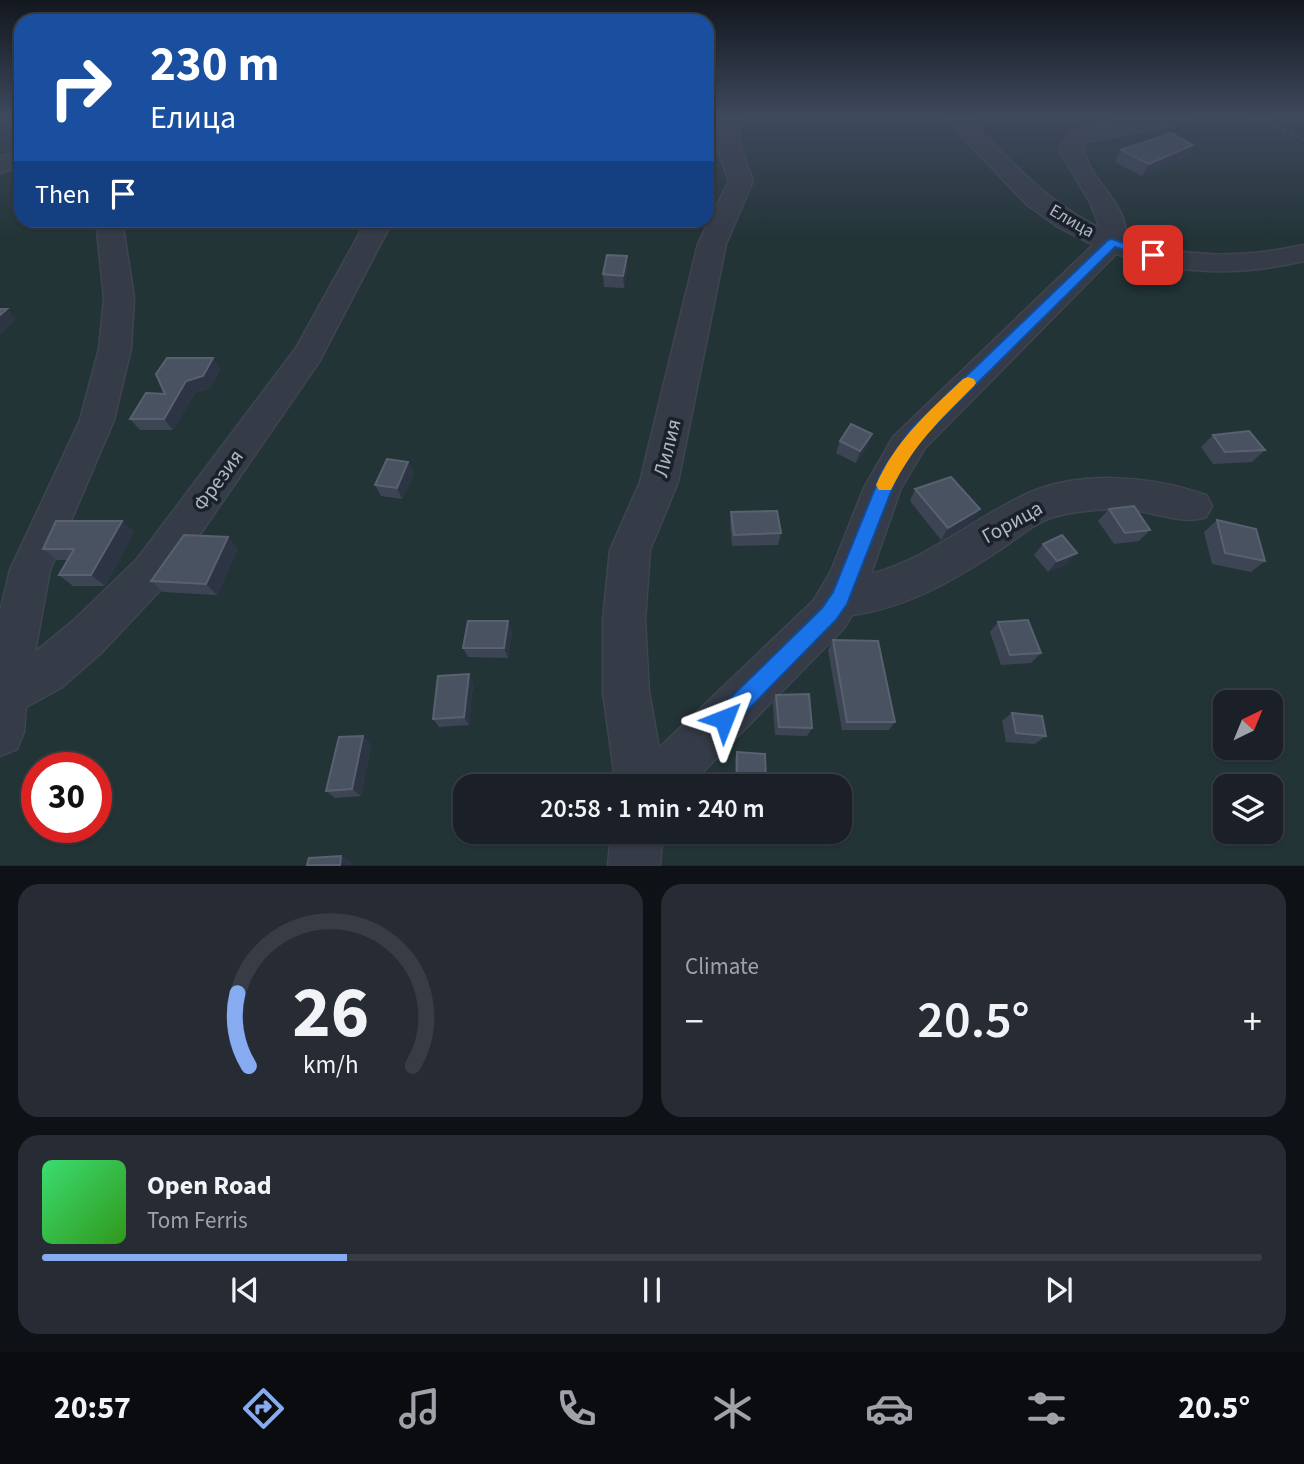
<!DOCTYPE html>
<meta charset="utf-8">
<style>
:root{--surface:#1a1f28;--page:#272c34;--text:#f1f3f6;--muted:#9fa2a8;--line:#383d45;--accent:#87abf0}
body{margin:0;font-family:"Source Sans 3",sans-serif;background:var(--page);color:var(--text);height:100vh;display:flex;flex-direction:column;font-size:26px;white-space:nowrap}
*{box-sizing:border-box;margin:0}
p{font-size:23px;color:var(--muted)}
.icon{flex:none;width:38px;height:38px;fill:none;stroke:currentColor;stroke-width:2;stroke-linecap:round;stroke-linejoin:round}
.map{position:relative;height:866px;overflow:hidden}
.details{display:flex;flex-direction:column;gap:18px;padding:18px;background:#0e1116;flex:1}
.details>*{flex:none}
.hud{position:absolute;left:14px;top:14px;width:700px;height:214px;border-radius:21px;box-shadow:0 2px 5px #0004,0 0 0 2px var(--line);background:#1a4fa0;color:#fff;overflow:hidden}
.needle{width:46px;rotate:43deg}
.fabs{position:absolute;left:1213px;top:690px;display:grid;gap:14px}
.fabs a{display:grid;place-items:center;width:70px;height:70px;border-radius:14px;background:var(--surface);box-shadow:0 2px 5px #0004,0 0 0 2px var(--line);font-size:35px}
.speed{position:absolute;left:21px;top:752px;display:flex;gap:14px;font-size:35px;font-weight:700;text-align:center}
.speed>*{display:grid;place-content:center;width:91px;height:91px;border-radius:50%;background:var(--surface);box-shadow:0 2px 5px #0004,0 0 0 2px var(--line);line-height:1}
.speed .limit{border:10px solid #d22;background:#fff;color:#111}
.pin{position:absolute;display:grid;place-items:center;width:60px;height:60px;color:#fff;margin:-30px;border-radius:14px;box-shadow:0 4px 10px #0006}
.me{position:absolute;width:77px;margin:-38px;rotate:45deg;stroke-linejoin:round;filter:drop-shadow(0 0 5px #0008)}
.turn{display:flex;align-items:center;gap:24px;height:147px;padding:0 21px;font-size:32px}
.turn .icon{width:91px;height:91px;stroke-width:2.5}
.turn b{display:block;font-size:49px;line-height:60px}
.then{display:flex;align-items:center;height:66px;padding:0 21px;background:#0003;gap:14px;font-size:26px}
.big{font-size:52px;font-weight:600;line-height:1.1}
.details .widget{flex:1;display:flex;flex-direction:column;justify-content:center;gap:10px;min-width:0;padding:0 24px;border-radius:21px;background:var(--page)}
.details .dial{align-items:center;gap:0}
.dial svg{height:182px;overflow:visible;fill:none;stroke:var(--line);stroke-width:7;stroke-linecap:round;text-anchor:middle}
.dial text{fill:var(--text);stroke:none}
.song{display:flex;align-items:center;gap:21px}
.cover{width:84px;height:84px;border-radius:10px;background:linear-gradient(135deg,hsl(140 70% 55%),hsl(110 70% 35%))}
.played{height:7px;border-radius:4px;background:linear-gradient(90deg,var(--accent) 25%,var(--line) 25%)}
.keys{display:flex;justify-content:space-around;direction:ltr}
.heat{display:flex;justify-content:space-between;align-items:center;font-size:38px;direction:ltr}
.details .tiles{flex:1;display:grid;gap:18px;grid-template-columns:1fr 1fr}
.widget:last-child{grid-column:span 2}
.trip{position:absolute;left:453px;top:774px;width:399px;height:70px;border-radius:21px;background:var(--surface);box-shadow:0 2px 5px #0004,0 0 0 2px var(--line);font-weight:600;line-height:70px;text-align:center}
.tab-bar{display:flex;height:112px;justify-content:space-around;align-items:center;background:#0a0c10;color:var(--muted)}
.tab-bar .icon{width:49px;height:49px}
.tab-bar .on{color:var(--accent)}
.tab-bar b{font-size:32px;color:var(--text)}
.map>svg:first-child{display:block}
</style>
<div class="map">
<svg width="1304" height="866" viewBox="0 0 1304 866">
<rect width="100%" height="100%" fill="#222936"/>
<!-- green -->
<path fill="#233437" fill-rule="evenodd" d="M0 117H21V220H707V117H1304V865H0ZM1225 702H1270V747H1225ZM37 768H96V828H37ZM466 786H840V831H466ZM1225 786H1270V831H1225Z"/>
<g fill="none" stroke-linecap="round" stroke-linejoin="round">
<defs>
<path id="minor" d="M716 117H738L740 146 753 181 726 244 678 482 650 550 645 620 649 692 659 748 814 600 831 571 864 488 893 437 1093 245 1058 227 1026 204 944 117H967C1009 159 1046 202 1100 228L1090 202 1060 152C1058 116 1167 117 1194 117L1191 122 1089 141 1083 145C1086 180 1129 201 1126 239 1186 259 1243 258 1304 245V261C1239 276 1179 275 1116 254L925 448 901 488 871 574C926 559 968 523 1018 498 1074 469 1149 475 1206 495L1212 506 1206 517C1184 525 1157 513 1133 510 1106 508 1079 510 1053 517 1034 523 1015 540 998 551 954 580 906 608 852 615L844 628 691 784 616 786 603 692V620L610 550 640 482 698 244 729 181 716 146Z
M21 150V166L0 173V157Z
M96 220H122L134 298 131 349 114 420 50 570 35 652 73 621 137 559 296 348 367 220H393L319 362 165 585 103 651 61 688 26 707 24 732 17 749 0 756V612L10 570 80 420 99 349 104 298Z
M611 831H663L660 866H608Z"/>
</defs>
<!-- minor casing -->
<use href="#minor" stroke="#3e4450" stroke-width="3"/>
<!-- path -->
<path stroke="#3c4d50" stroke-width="3.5" stroke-dasharray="3.5 3.5" stroke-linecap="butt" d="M1251 117 1304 139"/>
<!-- minor -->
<use href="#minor" fill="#353b47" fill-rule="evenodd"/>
</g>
<!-- wall -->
<path fill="#3d4555" d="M1121 150 1186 157 1142 176 1115 162Z
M627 256V268L624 288 604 287 603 274Z
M213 358 220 369 211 388 195 393 173 430H140L130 419Z
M872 434 867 446 856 463 836 453 840 441Z
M1213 435 1265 450 1252 462 1213 464 1201 447Z
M408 462 414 474 402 499 381 496 375 485Z
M915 489 980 509 972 521 941 540 910 501Z
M1109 509 1150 530 1139 541 1114 544 1098 521Z
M731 512 781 533 778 545 732 546 730 524Z
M1217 520 1265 561 1251 572 1212 564 1204 532Z
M122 521 134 532 105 586H73L59 575 68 560H57L43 549Z
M1043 544 1067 564 1048 572 1034 555Z
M238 548 217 595 163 592 151 581Z
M998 622 1041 653 1031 663 1001 665 990 632Z
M512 632 508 658 468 657 463 648Z
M833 640 895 722 889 730H842L828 650Z
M473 683 469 725 439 727 433 719Z
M776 695 812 728 807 736 775 735 773 704Z
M1012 713 1046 736 1035 744 1006 742 1002 721Z
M363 736 371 745 361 796 335 798 326 791Z
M737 752 766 781 764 786 735 785V759Z"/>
<!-- shaded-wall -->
<path fill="#2d3544" d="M1193 145 1186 157 1142 176 1149 164Z
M627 256V268L624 288 623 276Z
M7 309 16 319 0 335V315Z
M213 358 220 369 211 388 195 393 173 430 164 419 186 381Z
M872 434 867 446 856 463 860 451Z
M408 462 414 474 402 499 397 488Z
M980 509 972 521 941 540 948 528Z
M122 521 134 532 105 586 91 575Z
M228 537 238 548 217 595 206 584Z
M1077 553 1067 564 1048 572 1057 561Z
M508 621 512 632 508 658 504 648Z
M469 674 473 683 469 725 464 717Z
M363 736 371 745 361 796 352 789Z
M341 856 351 861 350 865H340Z"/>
<!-- building -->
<path fill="#495261" stroke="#596170" stroke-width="2" d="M1171 133 1193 145 1149 164 1121 150Z
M607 255 627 256 623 276 603 274Z
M0 309H7L0 315Z
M167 358H213L203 376 186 381 164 419H130L146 393 165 394 156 374Z
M851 424 872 434 860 451 840 441Z
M1249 431 1265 450 1225 452 1213 435Z
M387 459 408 462 397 488 375 485Z
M951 477 980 509 948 528 915 489Z
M1134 506 1150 530 1125 533 1109 509Z
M777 511 781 533 734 535 731 512Z
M1217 520 1256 529 1265 561 1225 553Z
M56 521H122L91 575H59L74 549H43Z
M184 535 228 537 206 584 151 581Z
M1062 535 1077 553 1057 561 1043 544Z
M1028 620 1041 653 1010 655 998 622Z
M468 621H508L504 648H463Z
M833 640 878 641 895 722H847Z
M469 674 464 717 433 719 438 676Z
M809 694 812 728 779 727 776 695Z
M1012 713 1042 716 1046 736 1016 733Z
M363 736 352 789 326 791 339 737Z
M737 752 765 754 766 781 737 778Z
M341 856 340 865H307L309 858Z"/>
<!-- sky -->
<linearGradient id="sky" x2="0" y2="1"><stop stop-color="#13171e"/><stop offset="0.49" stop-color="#3e495d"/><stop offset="1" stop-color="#3e495d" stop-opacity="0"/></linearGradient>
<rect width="1304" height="238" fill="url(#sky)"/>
<!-- route -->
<path fill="#1a73e8" stroke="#114b97" stroke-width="2" d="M1112 239 1159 255 1153 259 1115 247 922 438 898 474 847 604 836 620 731 727 724 730 716 727 713 719 716 712 822 608 833 592 882 471 910 430 1108 240Z"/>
<!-- slow -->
<path fill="#f59e0b" d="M968 377 974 379 976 383 974 386C938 422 914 444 891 490H879L876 485C895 441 929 411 963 379Z"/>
<g text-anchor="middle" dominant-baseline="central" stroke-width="7" stroke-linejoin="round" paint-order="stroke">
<!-- far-street labels -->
<g font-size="18" fill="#afb6c3" stroke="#1a212b">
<text transform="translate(1072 221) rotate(30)">Елица</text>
</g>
<!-- street labels -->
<g font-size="21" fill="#afb6c3" stroke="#1a212b">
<text transform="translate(667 448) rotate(-76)">Лилия</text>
<text transform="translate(218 480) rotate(-54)">Фрезия</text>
<text transform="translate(1012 522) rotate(-29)">Горица</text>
</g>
</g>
</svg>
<div class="fabs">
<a><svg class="needle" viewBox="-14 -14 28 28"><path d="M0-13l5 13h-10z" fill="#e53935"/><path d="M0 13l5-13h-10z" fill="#9fa2a8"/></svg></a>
<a><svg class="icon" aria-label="layers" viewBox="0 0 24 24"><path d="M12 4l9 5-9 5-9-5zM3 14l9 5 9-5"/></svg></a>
</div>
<div class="speed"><div class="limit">30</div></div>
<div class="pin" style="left:1153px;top:255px;background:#d93025"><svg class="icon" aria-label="arrive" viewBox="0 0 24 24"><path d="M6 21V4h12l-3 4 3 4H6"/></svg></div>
<svg class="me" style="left:724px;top:719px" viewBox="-20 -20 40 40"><path d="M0-17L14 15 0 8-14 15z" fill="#1a73e8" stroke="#fff" stroke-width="4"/></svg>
<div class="trip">20:58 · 1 min · 240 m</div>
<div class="hud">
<div class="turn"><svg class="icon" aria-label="right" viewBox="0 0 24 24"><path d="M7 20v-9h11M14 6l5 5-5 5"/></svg><div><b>230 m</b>Елица</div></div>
<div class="then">Then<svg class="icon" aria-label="arrive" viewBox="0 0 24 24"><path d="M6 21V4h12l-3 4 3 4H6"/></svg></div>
</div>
</div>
<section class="details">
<div class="tiles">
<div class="widget dial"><svg viewBox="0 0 100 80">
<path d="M14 69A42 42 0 1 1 86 69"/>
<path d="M14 69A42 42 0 0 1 9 37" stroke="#87abf0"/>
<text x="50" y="56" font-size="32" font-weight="700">26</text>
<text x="50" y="72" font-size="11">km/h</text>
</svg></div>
<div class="widget"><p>Climate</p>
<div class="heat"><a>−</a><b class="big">20.5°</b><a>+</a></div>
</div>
<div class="widget">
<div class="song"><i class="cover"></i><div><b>Open Road</b><p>Tom Ferris</p></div></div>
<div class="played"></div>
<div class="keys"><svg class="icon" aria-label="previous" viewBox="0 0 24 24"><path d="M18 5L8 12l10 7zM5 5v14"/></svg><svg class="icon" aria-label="pause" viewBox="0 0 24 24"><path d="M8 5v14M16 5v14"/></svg><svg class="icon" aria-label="next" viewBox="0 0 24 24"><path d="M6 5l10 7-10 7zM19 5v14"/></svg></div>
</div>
</div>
</section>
<nav class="tab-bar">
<b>20:57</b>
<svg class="icon on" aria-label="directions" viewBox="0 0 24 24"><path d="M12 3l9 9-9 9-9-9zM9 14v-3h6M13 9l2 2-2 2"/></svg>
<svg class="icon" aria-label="music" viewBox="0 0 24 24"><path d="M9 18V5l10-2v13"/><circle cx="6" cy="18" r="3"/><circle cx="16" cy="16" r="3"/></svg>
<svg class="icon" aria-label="phone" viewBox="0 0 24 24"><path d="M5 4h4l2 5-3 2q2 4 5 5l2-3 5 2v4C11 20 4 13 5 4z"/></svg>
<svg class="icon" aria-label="climate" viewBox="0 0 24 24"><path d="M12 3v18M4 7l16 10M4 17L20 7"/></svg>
<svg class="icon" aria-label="car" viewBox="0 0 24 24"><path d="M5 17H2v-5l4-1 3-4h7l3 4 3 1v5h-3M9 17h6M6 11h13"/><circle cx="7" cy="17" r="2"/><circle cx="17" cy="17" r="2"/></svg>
<svg class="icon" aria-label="filters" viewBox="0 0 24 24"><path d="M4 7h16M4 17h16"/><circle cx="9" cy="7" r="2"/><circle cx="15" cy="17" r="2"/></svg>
<b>20.5°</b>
</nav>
